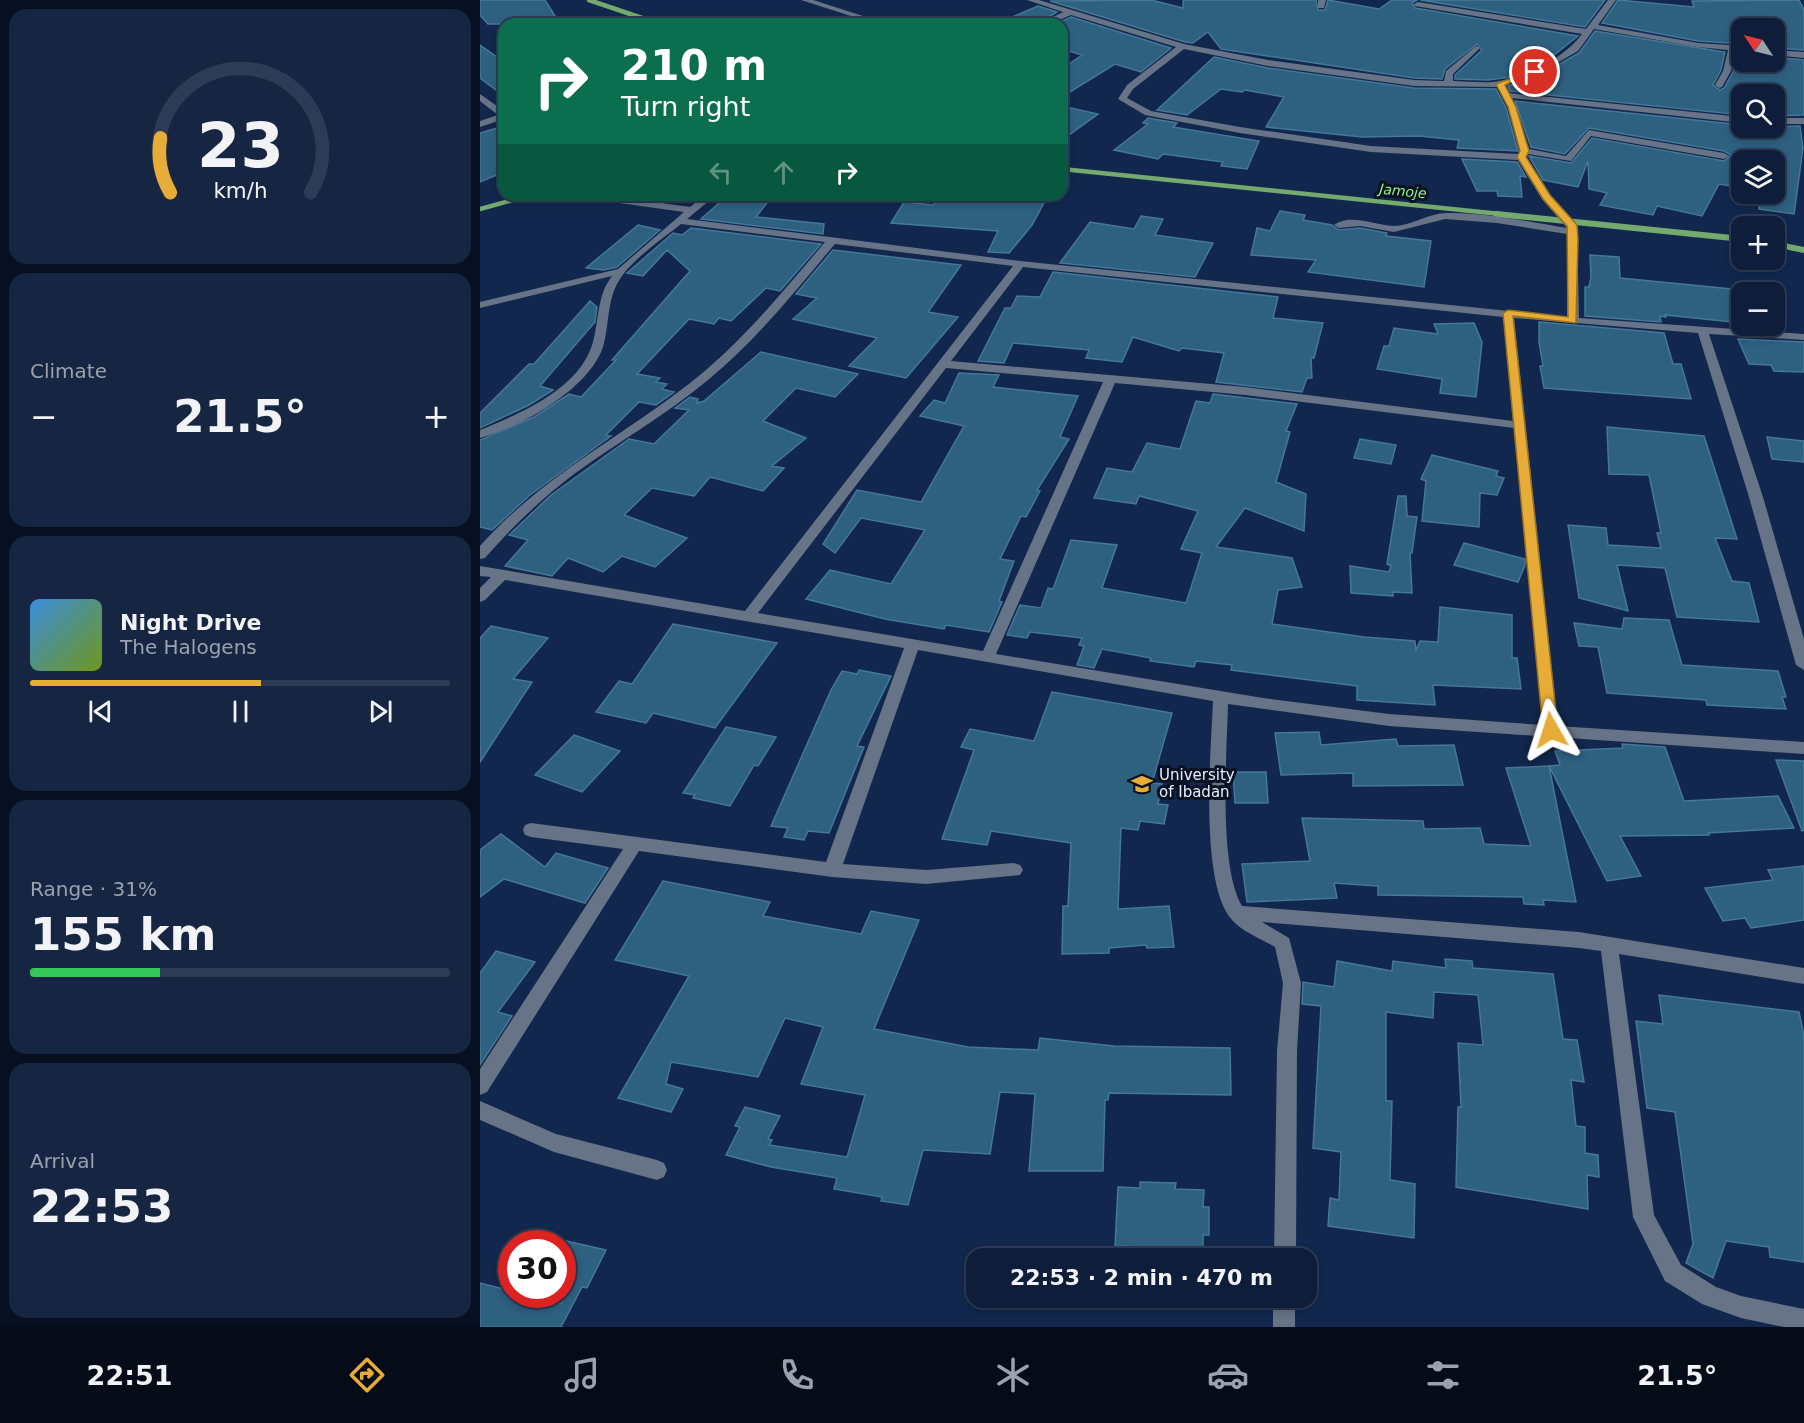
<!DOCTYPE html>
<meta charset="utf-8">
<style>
:root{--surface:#0d1d3a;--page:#162642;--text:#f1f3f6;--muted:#9aa2af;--line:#2d3b54;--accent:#e7ac37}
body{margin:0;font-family:"DejaVu Sans",sans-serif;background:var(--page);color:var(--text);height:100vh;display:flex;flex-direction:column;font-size:22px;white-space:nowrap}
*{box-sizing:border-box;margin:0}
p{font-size:20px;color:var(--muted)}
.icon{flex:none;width:33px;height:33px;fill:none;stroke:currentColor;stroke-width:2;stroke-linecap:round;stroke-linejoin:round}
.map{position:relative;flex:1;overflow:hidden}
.details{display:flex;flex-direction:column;gap:9px;padding:9px;background:#071020;width:480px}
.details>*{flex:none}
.top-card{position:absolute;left:18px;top:18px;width:570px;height:183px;border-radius:18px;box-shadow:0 3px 9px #0003,0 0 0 2px var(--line);background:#0b6e4f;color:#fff;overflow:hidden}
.needle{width:39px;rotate:305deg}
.buttons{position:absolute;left:1251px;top:18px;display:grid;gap:12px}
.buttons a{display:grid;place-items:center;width:54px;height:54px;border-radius:12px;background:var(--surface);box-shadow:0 3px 9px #0003,0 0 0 2px var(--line);font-size:30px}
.speed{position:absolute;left:18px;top:1230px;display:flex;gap:12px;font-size:30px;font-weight:700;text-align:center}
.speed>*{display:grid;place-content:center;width:78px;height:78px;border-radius:50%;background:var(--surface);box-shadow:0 3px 9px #0003,0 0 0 2px var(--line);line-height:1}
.speed .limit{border:9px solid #d22;background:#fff;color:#111}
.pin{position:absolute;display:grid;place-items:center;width:51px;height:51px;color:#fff;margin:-26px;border:3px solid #fff;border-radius:50%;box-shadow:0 2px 6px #0007}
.me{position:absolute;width:66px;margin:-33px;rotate:354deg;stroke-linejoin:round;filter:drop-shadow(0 0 4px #0008)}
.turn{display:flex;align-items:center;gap:21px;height:126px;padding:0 24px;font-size:27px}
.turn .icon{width:78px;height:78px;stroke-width:2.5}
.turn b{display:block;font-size:42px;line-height:51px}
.lanes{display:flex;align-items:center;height:57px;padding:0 24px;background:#0003;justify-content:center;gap:30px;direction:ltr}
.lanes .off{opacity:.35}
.big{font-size:45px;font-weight:600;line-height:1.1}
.details .widget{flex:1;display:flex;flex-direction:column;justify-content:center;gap:9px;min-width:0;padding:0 21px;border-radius:18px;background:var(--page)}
.details .dial{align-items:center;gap:0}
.dial svg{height:156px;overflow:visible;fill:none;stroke:var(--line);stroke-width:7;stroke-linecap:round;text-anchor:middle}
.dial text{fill:var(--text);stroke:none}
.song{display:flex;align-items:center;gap:18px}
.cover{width:72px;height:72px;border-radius:9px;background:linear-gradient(135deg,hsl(210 70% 55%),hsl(80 70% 35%))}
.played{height:6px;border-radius:3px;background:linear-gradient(90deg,var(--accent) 55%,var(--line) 55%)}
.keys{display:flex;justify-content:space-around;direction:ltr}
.heat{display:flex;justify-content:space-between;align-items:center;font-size:33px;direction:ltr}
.charge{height:9px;border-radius:4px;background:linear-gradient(90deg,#34c759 31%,var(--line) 0)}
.trip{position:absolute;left:486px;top:1248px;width:351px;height:60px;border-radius:18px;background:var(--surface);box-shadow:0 3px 9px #0003,0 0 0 2px var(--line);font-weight:600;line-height:60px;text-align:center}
.tab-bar{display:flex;height:96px;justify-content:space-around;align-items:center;background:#050c17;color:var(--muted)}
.tab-bar .icon{width:42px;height:42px}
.tab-bar .on{color:var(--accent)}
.tab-bar b{font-size:27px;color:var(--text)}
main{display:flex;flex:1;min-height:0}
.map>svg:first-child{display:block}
</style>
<main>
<section class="details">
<div class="widget dial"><svg viewBox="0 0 100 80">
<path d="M14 69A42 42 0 1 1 86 69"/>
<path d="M14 69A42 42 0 0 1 9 41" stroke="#e7ac37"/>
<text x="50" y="56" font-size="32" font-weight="700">23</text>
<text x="50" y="72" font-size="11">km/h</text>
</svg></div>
<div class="widget"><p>Climate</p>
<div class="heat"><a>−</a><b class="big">21.5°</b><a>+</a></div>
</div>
<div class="widget">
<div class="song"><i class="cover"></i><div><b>Night Drive</b><p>The Halogens</p></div></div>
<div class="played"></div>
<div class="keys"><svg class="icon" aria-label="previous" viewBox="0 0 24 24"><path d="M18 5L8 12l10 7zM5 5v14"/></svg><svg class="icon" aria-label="pause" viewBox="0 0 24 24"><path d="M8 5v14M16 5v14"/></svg><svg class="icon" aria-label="next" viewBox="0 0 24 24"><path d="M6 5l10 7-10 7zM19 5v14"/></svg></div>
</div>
<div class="widget"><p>Range · 31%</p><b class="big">155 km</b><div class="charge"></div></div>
<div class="widget"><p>Arrival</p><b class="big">22:53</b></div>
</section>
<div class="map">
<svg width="1324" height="1327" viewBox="0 0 1324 1327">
<rect width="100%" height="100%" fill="#11274d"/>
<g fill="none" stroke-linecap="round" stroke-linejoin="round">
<!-- stream-far1 -->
<path stroke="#74aa6e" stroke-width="4.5" d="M109 0 165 19 166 24
M582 169 1030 215
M0 209 51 195"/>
<!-- stream -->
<path stroke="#74aa6e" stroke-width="6" d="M1016 214 1262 239
M1294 244 1324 250"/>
</g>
<!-- building -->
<path fill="#2e6080" stroke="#457798" stroke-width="1.5" d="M0 0H65L80 24H8L0 15Z
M671 0 703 8V0H836L838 10H845L848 0 899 9 912 0H937L932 3 935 8 1098 36 1064 63 1030 77 1008 80 975 79V75L1002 50 997 44 965 69 962 79 934 78 741 49 728 32 713 43 705 42 570 1Z
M940 0H1125L1105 27Z
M1138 0 1214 7 1212 1 1319 0 1324 10V50L1294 48V28H1262V44L1218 41 1122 23Z
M558 6 577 12 557 24H516Z
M591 17 691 48 661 72 635 64 582 97V69L602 55 582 49V24H576Z
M1115 31 1245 52 1241 70 1233 85 1240 90 1244 88 1253 72 1258 53H1262V62H1294V57L1324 60V115L1294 116V94H1262V115L1030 91 1028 86 1059 76 1099 53Z
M0 45 24 62V96L0 78Z
M734 57 788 68 934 88 1016 89 1026 108 1038 151 977 148 979 140 939 136 882 137 786 127 804 97 765 90 762 92 741 89 707 115 677 110Z
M1035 101 1262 125V128L1320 126 1323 148 1314 214 1279 209V194H1294V160H1262V188L1239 184 1222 216 1177 206 1173 215 1120 205 1127 193 1109 189 1108 161 1098 187 1063 180 1049 156 1091 163 1112 138 1244 161 1251 155 1244 151 1109 128 1085 154 1051 147Z
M582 106 618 114 582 140Z
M668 118 697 123 693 127 779 141 767 169 741 166 743 162 683 154 678 159 634 150 668 124 663 123Z
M24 126V172L0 182V133Z
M982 159 1037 162 1046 177 1040 176 1042 197 1018 196 1017 191H997Z
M248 195H293L276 217 344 224 343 234 221 219Z
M461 195H552L549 200 565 201 552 225 529 253 508 252 518 231 411 223 424 202 453 205Z
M800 211 825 215 823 220 852 225 859 230 880 228 907 233 906 236 951 241 944 287 828 272 836 260 771 255 777 228 790 231Z
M661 216 683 219 675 235 733 243 715 277 580 263 610 222 654 229Z
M158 225 180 230 137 267 124 270 106 268Z
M211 228 341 244 300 291 286 288 251 321 239 318 234 324 209 319 157 374 180 378 176 382 187 384 182 389 194 392 176 405 159 402 126 435 131 436 50 495 12 530 0 527V440L54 417 89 394 101 397 136 360H132L210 271 187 250 163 276 147 273 193 233 202 235Z
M353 250 481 265 448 312 478 317 426 378 369 366 397 338 313 319 337 298 316 294Z
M1110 255 1139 257 1140 278 1262 290V323L1185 315 1186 317 1180 316 1181 322 1105 316V287H1109L1111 277Z
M573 272 798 297 793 318 843 323 834 358H831L832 378H827L822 392 736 382 744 353 702 348 699 351 653 337 642 362 606 358 609 350 533 343 524 363 498 361 525 308H531L537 296 560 297Z
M110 301 117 307 115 322 60 386 73 390 49 405 0 428V413L49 364H54Z
M1059 322 1184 333 1193 364H1201L1211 399 1064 388 1060 366H1063L1059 342Z
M994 323 1002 342 996 397 960 393 962 379 897 369 904 346H909L914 328 958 334 954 324Z
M1258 339 1324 342V372L1294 371 1291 365 1269 364Z
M281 352 378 374 355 397 316 388 283 421 326 438 292 466 304 468 283 491 230 477 214 496 172 488 144 515 207 538 175 567 142 556 123 572 88 558 72 576 25 566 48 540 29 535 71 495 149 439 174 444 209 410 195 408 210 397 218 399 217 403 224 401Z
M479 373 519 375 513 387 598 396 580 437 589 439 557 490 560 491 546 517 541 516 520 559 534 561 519 601 522 602 509 632 466 625 464 629 405 619 326 599 350 570 411 584 445 530 381 518 355 553 343 544 377 490 441 502 484 426 440 416 454 400 465 403Z
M733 394 817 404 806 431 810 432 796 482 826 494 824 531 765 508 736 547 812 558 822 587 798 590 792 624 884 637 935 641 936 650 940 641 958 642 960 607 1032 615V658H1037L1041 689 953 685 955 705 877 700V686L751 670 752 665 716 661 714 667 670 661 671 658 622 649 614 668 597 665 604 646 599 645 602 638 550 632 547 638 527 635 540 605 561 608 568 588 573 589 591 540 637 545 622 588 706 603 722 553 701 549 718 511 659 496 656 504 614 498 627 468 652 472 667 443 700 449 716 401 730 403Z
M1127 427 1224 436 1257 539 1235 538 1252 581 1269 583 1279 622 1197 617 1185 568 1137 565 1148 611 1099 598 1088 525 1126 528 1128 545 1181 548 1177 533H1181L1169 475 1129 474Z
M1287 437 1324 441V462L1292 459Z
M880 439 916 445 911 464 874 458Z
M952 455 1018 471 1016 476 1024 478 1017 495 1000 493 999 527 942 521 946 481 941 479Z
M918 496H926L927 516 937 517 932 553H930L932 593 913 592V596L871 593 870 566 909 572 911 566 907 564Z
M984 543 1045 559V565L1038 582 974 565Z
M1144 618 1189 620 1202 665 1298 671 1306 697H1302L1306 709 1227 705 1226 700 1127 693 1118 647 1099 646 1094 623 1142 629Z
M193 624 297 643 235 728 173 713 166 723 116 712 139 681 152 684Z
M11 626 68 638 33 679 52 682 0 762V638Z
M379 670 411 676 377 746 384 747 349 833 328 831 324 840 304 837 308 828 291 826 351 690 362 671 377 674Z
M572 692 692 713 672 783 682 784 678 804 688 805 684 824 660 821 658 830 641 828 638 909 689 906 694 947 667 948 666 945 629 948V953L582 954 583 906H588L591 843 511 831 507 845 462 839 494 750 481 747 490 729 554 741Z
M246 727 296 737 278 766 274 765 250 806 213 798 215 795 203 793Z
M839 732 841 745 916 739 918 746 974 745 983 785 873 786V773L801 775 795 733Z
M94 735 140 751 102 792 55 775Z
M1142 744 1185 747 1204 801 1298 796 1314 828 1228 833 1229 835 1140 836 1161 876 1127 881 1069 766 1080 765 1075 751 1143 748Z
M1296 760 1324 761V830L1322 831Z
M1069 766 1096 902 1063 900 1064 905 1044 904 1043 897 898 895V886L854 883 857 898 767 902 762 864 830 861 822 818 943 821 944 829 1000 828 1004 844 1051 846 1026 768Z
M753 772H786L788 803H755Z
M21 834 65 867 76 853 128 868 105 903 24 879 0 897V850Z
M1324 866V920L1271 928 1265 918 1243 921 1225 888 1293 880 1288 870Z
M183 881 290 902 283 916 381 934 391 911 439 920 394 1029 488 1047 558 1050 560 1038 634 1046 750 1048 751 1095 629 1093 628 1100H625L623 1171H549L555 1094 520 1092 510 1154 443 1150 428 1205 401 1201 402 1197 354 1189 357 1178 291 1167 246 1155 260 1127 255 1126 265 1107 300 1116 288 1139 292 1140 289 1145 367 1157 385 1095 321 1084 343 1027 305 1018 278 1077 191 1062 186 1084 203 1089 191 1112 138 1098 209 976 135 960Z
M16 951 55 962 18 1012 32 1016 0 1065V973Z
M965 959 992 961 993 968 1073 974 1083 1039 1097 1040 1104 1082 1091 1080 1096 1126 1105 1127V1153L1118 1155 1119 1177 1107 1175 1108 1209 976 1187 978 1107H981L978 1043 1003 1045 998 995 954 992 953 1018 906 1012V1101H912L910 1180 935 1184 934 1238 848 1226 850 1198 859 1200 861 1152 833 1148 841 1006 822 1004 823 982 854 987 857 961 912 971 913 961 966 968Z
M1179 995 1319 1012 1324 1036V1262L1290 1257 1289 1247 1246 1241 1233 1278 1206 1263 1213 1244 1195 1112 1167 1108 1156 1021 1183 1024Z
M660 1182 696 1183 695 1189 724 1190 723 1207H729V1235H723V1249L635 1246 638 1187 660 1188Z
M82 1240 126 1250 107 1288 102 1287 81 1327H0V1283L32 1291V1294H45L82 1304Z"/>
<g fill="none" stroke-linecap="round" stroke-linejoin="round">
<!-- minor -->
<path fill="#677386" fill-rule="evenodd" d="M321 0H333L408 24H396Z
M547 0H559L704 44 788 60 934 80 964 81 966 71 996 46 1000 48 973 74V81C987 81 1005 84 1019 81 1048 77 1085 57 1102 34L935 6 934 4 938 2 1106 29 1128 0H1136L1118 25 1218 43 1262 46V51H1256L1251 71 1242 87 1239 88 1235 85 1243 71 1248 50 1218 47 1114 29 1098 51 1058 74 1025 85 1029 93 1262 117V123L1032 98 1049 149 1086 156 1109 130 1244 153 1249 156 1244 159 1111 136 1091 161 1048 154 1046 157 1070 195 1097 225 1099 318 1324 334V340L1229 334 1283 497 1324 639V670L1316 665 1269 497 1218 333 1034 318 1078 726 1324 742V754L909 726 748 704C747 753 738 865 762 906L1099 932 1324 968V984L1139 954 1174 1215 1201 1265 1236 1287 1261 1296 1324 1309V1327H1304L1261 1318 1222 1304 1185 1281 1153 1217 1121 951 1099 948 782 922 809 938 821 983 817 1051 816 1258H794L797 1051 803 983 795 947C781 939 763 932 752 920 719 883 731 751 733 701L438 650 363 864 446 870 534 863 540 865 543 870 540 875 446 884 352 877 159 851 7 1092 0 1095V1069L143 849 51 837 45 835 43 830 45 825 51 823 346 862 424 648 25 580 5 600 0 602V588L11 577 0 576V566L265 611 533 266 355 244C315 291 277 340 228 380 186 415 138 442 94 474 61 499 32 527 5 558L0 559V546C65 473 145 436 220 375 267 336 305 289 345 242L201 224C180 241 150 260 137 284 127 303 129 327 123 347 109 389 41 427 0 438V430C41 413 100 389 113 342 119 320 117 295 132 276L0 308V302L138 269 204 212 103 198 98 195H125L210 207 225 195H236L207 219 540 261 1087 317V234L1017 223 965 219 914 232 880 226 859 228 854 225C870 213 895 225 913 226 931 226 949 213 967 213 1007 212 1048 222 1087 228L1062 199 1038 160 891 152 760 133 665 115 638 99 647 85 696 47 591 15 570 24H559L583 12ZM704 49 788 66 934 86 1017 87 1028 107 1040 151 1038 154 891 146 760 127 671 111 647 98 653 89ZM543 267 1023 317 1033 421 765 387 471 361ZM466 368 623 382 503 651 278 613ZM635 383 765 395 1034 428 1063 725 909 714 783 698 516 654Z
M838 0H846L844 8H838Z
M1294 50 1324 52V58L1294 55Z
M0 94 24 111V119L0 127V121L18 115 0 101Z
M1294 118H1324V124H1294Z
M0 1101 76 1134 177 1160 184 1163 187 1170 184 1177 177 1180 74 1152 0 1120Z
M793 1298H815V1327H793Z"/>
</g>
<!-- route -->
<path fill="#e7ac37" stroke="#967024" stroke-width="1.5" d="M1052 70 1059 72 1025 85 1036 107 1049 151 1046 157 1070 195 1097 225 1098 239 1096 323 1033 316 1078 730 1071 736 1063 730 1023 313 1028 310 1088 317 1087 226 1063 199 1037 157 1040 151 1028 107 1016 84Z"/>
<!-- icons -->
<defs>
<symbol id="university-bare" viewBox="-9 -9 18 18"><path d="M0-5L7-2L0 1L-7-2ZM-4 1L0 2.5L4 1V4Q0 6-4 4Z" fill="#e7ac37" stroke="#071122" stroke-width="2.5" paint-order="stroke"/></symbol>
</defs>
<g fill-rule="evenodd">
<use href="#university-bare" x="647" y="769" width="30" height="30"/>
</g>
<g text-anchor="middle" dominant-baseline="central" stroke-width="6" stroke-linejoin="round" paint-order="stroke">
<!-- far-water labels -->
<g font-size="14" font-style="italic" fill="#96f581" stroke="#071122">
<text transform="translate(923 191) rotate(6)">Jamoje</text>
</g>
<!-- poi labels -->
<g font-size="15" fill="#e6effe" stroke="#071122" text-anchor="start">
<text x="679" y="775">University<tspan x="679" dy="17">of Ibadan</tspan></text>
</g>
</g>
</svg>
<div class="buttons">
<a><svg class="needle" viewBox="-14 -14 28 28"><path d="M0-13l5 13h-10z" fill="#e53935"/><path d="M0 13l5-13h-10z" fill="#9aa2af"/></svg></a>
<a><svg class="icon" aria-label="search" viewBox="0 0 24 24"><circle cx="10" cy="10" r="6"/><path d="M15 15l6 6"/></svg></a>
<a><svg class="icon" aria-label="layers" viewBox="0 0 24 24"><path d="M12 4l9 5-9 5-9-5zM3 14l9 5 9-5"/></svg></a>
<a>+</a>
<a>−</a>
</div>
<div class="speed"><div class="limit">30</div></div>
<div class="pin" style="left:1055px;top:72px;background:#d93025"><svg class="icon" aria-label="arrive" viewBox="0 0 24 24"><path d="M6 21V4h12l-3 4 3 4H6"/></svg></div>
<svg class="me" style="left:1071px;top:730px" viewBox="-20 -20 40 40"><path d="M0-17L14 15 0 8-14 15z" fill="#e7ac37" stroke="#fff" stroke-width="4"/></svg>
<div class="trip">22:53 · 2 min · 470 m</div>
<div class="top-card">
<div class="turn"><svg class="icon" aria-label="right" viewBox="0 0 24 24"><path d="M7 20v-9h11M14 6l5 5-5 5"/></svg><div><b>210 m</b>Turn right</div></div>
<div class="lanes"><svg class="icon off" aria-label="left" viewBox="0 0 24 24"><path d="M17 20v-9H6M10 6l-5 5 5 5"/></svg><svg class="icon off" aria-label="ahead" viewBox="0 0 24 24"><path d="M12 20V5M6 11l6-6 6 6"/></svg><svg class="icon" aria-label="right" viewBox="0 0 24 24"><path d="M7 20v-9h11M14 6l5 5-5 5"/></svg></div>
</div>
</div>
</main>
<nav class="tab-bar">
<b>22:51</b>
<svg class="icon on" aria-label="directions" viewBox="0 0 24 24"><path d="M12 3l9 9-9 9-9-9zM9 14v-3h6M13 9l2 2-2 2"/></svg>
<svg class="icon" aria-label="music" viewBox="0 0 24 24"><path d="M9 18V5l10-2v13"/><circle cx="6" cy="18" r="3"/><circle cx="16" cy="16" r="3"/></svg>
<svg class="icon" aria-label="phone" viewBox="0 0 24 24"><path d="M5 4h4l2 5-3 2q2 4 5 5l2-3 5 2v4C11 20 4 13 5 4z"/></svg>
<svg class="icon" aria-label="climate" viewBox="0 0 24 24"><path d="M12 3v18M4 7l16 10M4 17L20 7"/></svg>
<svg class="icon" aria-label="car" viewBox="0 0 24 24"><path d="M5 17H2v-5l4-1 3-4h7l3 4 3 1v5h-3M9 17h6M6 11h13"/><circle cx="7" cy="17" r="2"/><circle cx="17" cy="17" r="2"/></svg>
<svg class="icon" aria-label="filters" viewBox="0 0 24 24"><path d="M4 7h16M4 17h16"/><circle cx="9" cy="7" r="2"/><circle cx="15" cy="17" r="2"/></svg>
<b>21.5°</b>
</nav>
